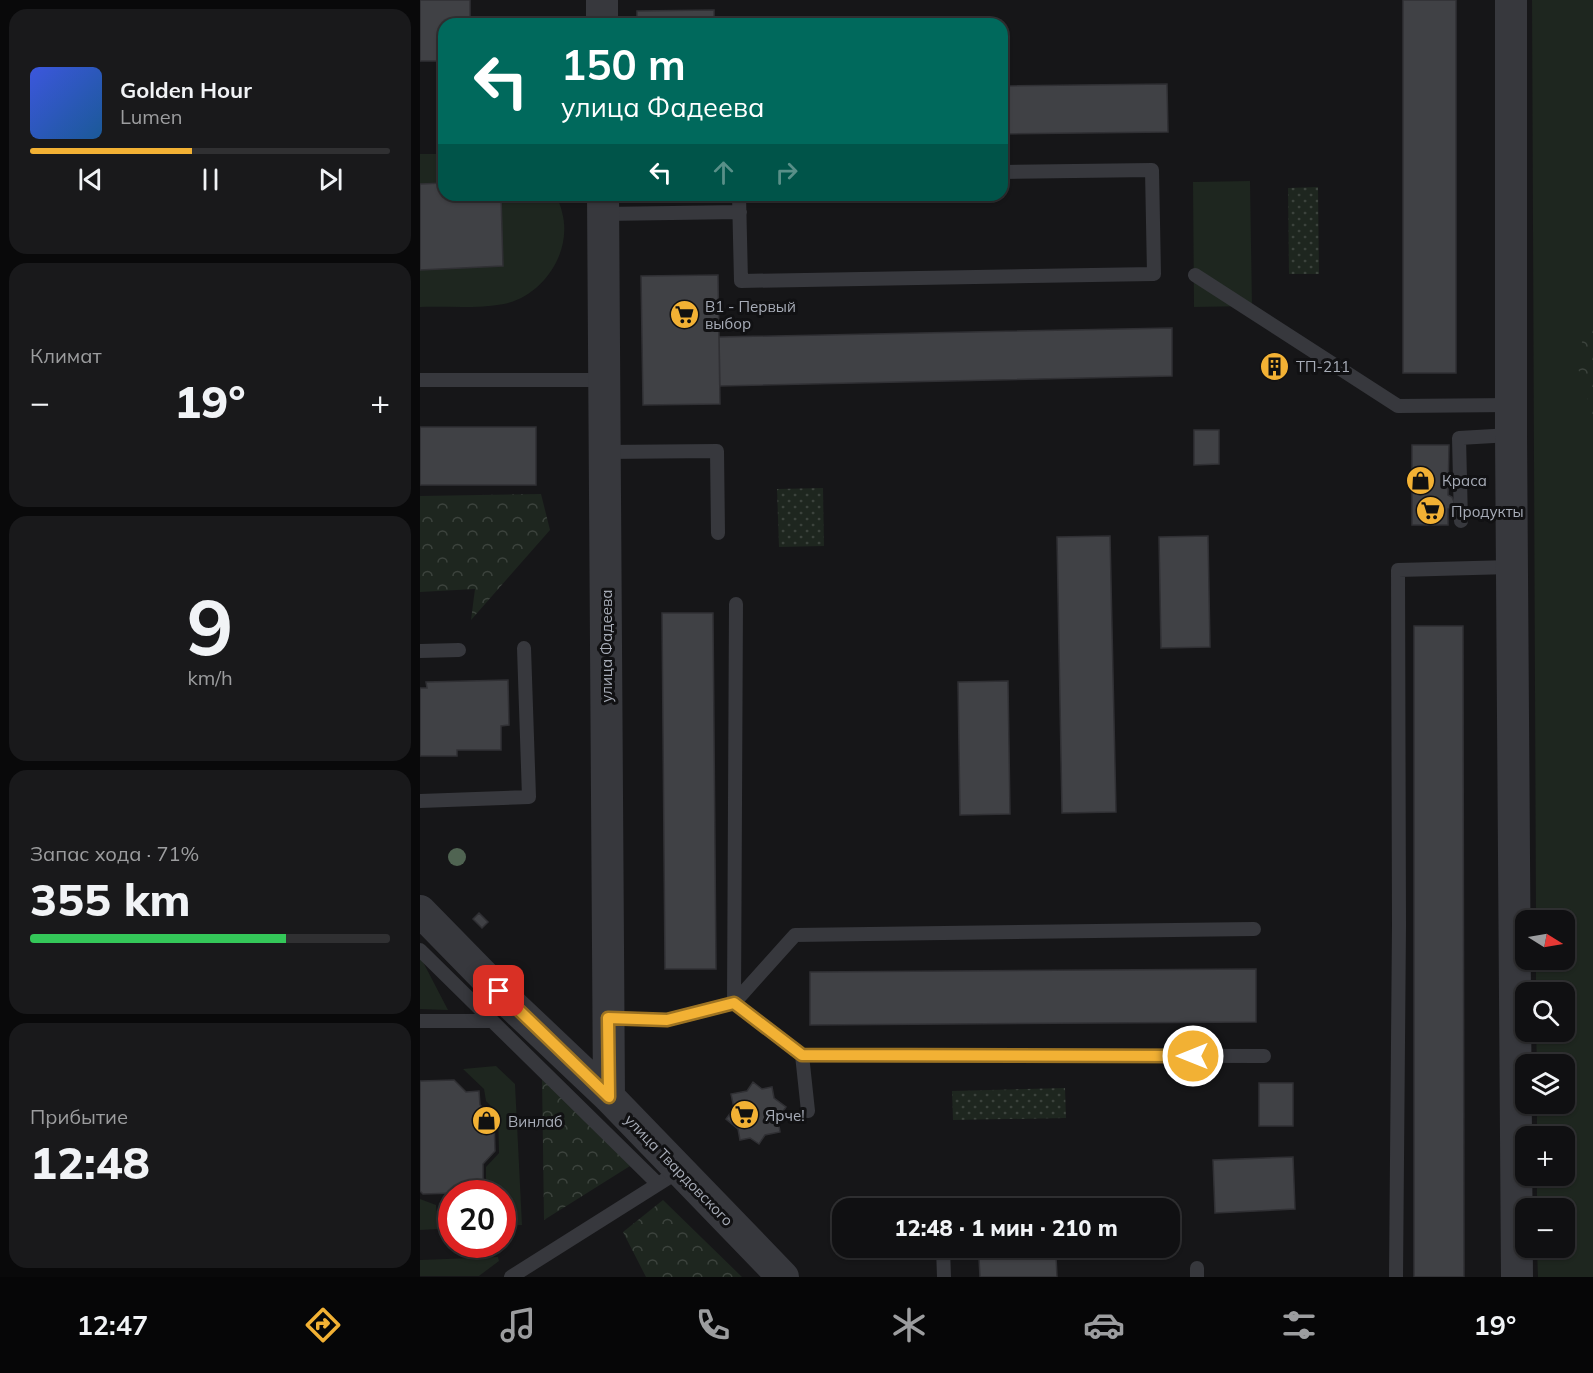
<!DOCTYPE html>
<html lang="ru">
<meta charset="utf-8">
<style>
:root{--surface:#101012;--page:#19191b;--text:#f1f3f6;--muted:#9c9d9f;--line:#303032;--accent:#f2b134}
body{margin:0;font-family:Mulish,sans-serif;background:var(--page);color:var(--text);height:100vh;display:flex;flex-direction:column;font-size:22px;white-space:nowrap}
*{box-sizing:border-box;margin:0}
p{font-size:20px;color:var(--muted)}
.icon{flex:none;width:33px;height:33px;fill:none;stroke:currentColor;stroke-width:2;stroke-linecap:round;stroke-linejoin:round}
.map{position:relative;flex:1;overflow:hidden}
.side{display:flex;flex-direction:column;gap:9px;padding:9px;background:#09090a;width:420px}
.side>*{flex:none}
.guide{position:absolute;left:18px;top:18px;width:570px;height:183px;border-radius:18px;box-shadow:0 2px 4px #0004,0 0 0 2px var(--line);background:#00695c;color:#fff;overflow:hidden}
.needle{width:39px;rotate:101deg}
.tools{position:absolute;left:1095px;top:910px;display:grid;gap:12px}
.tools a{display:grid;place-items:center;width:60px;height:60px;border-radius:12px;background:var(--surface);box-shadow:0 2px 4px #0004,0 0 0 2px var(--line);font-size:30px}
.speed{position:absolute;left:18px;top:1180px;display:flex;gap:12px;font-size:30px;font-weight:700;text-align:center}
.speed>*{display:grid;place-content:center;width:78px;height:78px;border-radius:50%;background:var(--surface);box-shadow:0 2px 4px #0004,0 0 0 2px var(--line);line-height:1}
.speed .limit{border:9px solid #d22;background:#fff;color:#111}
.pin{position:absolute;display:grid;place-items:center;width:51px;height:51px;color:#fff;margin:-26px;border-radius:12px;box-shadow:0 3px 9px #0006}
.me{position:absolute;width:66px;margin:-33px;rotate:270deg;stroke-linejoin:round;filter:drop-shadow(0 0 4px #0008)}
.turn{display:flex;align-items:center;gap:21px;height:126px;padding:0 24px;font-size:27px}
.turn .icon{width:78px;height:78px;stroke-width:2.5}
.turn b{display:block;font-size:42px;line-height:51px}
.lanes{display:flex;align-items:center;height:57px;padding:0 24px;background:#0003;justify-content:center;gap:30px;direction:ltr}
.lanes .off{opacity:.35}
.big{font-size:45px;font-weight:800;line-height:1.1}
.side .tile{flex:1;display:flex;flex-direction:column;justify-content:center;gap:9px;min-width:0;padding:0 21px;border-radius:18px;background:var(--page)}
.side .dial{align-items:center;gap:0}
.dial b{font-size:78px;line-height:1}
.song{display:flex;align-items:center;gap:18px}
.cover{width:72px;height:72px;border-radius:9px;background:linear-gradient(135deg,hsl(230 70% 55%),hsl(210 70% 35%))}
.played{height:6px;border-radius:3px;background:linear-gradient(90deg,var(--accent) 45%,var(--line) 45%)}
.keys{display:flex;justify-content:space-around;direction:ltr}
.heat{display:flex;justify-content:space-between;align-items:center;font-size:33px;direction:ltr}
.charge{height:9px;border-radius:4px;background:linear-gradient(90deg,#34c759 71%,var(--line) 0)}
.trip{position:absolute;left:412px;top:1198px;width:348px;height:60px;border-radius:18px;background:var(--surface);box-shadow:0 2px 4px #0004,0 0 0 2px var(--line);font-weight:800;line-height:60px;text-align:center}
.tab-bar{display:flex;height:96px;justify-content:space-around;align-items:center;background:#060607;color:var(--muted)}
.tab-bar .icon{width:42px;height:42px}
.tab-bar .on{color:var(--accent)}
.tab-bar b{font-size:27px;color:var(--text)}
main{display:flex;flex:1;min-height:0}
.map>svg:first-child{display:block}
</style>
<main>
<section class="side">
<div class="tile">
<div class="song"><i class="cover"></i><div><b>Golden Hour</b><p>Lumen</p></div></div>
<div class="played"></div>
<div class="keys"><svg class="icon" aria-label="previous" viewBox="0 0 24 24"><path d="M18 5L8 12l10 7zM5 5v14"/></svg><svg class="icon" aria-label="pause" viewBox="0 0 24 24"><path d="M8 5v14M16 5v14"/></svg><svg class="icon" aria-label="next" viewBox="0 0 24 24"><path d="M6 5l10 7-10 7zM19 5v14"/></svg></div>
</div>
<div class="tile"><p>Климат</p>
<div class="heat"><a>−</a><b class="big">19°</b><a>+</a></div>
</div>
<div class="tile dial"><b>9</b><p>km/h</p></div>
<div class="tile"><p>Запас хода · 71%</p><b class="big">355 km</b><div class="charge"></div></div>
<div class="tile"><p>Прибытие</p><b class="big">12:48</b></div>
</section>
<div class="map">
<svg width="1173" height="1277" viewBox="0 0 1173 1277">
<defs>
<pattern id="forest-crowns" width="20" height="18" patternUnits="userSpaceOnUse" patternTransform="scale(1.5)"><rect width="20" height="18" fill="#1e261f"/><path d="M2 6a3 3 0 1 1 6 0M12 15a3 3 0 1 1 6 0" fill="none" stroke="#3c433d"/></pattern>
<pattern id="park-dots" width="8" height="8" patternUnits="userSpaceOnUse" patternTransform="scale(1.5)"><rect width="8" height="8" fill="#1e261f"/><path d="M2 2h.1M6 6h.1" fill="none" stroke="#3c433d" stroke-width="1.8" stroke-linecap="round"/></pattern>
</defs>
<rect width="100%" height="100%" fill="#161618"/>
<!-- green -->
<path fill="#1e261f" d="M1112 0H1173V1277H1118L1117 1248H1144V1209H1117V1176H1144V1137H1117V1104H1144V1065H1117L1116 1032H1144V993H1116V960H1144V921H1116Z
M0 154H24V195H136C138 201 141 206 142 212 153 252 123 296 84 304 57 309 27 306 0 307Z
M830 181 832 306 774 307 773 182Z
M0 958 2 960 28 1010 0 1009Z
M76 1066 95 1084 102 1225 83 1226 82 1194H66V1167L79 1153 78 1113 66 1101 64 1089 43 1069Z
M0 1199 16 1205 18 1229 0 1230Z
M78 1257 79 1261 59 1276H0V1260Z"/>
<!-- forest -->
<path fill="url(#forest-crowns)" d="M1173 324V416L1156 362 1166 329Z
M121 494 130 530 51 620 55 589 0 592V496Z
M122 1077 210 1166 124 1220Z
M243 1200 322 1277H226L203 1232Z"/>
<!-- park -->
<path fill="url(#park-dots)" d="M898 187 899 274H869L868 188Z
M403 488 404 546 359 547 357 489Z
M645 1088 646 1118 533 1120 532 1091Z"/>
<!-- building -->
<path fill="#404145" stroke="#303034" stroke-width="1.5" d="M0 0H50V24H24V61H0Z
M983 0H1036V373H983Z
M294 10V24H217V11Z
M747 84 748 132 582 134V86Z
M24 183V195H81L83 266 0 270V184Z
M298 275 300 404 223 405 221 276Z
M752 328V376L300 386 299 337Z
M847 356H862V376L848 377Z
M0 427H116V485H0Z
M774 430H799V464L774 465Z
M992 445H1029L1028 495 1032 497 1034 502 1032 507 1028 509V525H992Z
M690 536 696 812 642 813 637 537Z
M788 536 790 647 741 648 739 537Z
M242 613H293L296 969H245Z
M994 626H1043L1044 1277H994Z
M88 680 89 725 81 726V750H37V756H0V688H7L6 682Z
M588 681 590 814 540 815 538 682Z
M59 913 68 922 62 928 53 919Z
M836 969V1022L390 1025V972Z
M34 1080 46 1092 59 1091 60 1105 74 1118 75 1151 63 1164V1180L47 1181 35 1193 3 1194 0 1191V1081Z
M333 1082 342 1089 352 1087 354 1098 366 1107 358 1119 360 1132 345 1135 339 1144 330 1138 320 1140 318 1129 306 1119 314 1108 311 1094 327 1091Z
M839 1083H873V1126H839Z
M873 1157 875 1209 795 1213 793 1160Z
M636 1256 637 1277H560L559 1258Z"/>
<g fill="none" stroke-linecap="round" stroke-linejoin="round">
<!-- service -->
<path stroke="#37383d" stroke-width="14" d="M319 195 321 281 734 274 732 170 582 172
M183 214 320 212
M775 275 978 406 1091 405
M0 380H184
M184 452 297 451 298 533
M1041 521 1039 438 1091 435
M316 604 314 1003 382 1055 388 1111
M0 651 39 650
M0 801 109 797 104 648
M0 950 238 1184
M188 1018 247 1020 314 1003 375 935 834 929
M0 1021H72
M382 1055 844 1056
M523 1248 524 1277
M91 1277 259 1171
M777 1277V1268
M976 1277 979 925 978 570 1091 567"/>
<!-- tertiary -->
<path stroke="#37383d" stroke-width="32" d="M182 0V24
M1091 0V435L1097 1277
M183 195 189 1097
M0 911 93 1006 189 1097 363 1277"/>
</g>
<!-- trees -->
<circle fill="#506452" cx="37" cy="857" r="9"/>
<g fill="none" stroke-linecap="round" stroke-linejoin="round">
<defs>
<path id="route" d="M79 991 189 1097 188 1018 247 1020 314 1003 382 1055 773 1056"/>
</defs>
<!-- route casing -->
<use href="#route" stroke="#9d7322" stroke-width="15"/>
<!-- route -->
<use href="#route" stroke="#f2b134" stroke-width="10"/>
</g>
<!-- icons -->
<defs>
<symbol id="supermarket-disc" viewBox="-11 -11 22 22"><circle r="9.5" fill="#f2b134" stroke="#111113"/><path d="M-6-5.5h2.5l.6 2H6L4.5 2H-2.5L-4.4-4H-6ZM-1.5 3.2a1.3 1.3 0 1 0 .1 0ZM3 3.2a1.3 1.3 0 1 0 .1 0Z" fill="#111"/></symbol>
<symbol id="building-disc" viewBox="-11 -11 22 22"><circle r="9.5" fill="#f2b134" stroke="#111113"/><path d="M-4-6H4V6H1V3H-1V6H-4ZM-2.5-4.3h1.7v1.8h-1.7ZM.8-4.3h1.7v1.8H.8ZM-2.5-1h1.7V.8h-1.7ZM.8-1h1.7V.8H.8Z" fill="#111"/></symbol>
<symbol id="shop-disc" viewBox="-11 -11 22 22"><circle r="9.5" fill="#f2b134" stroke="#111113"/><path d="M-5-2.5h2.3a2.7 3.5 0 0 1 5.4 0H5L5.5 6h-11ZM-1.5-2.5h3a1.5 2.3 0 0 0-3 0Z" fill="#111"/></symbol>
</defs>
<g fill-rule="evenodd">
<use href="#supermarket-disc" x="248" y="298" width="33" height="33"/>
<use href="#building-disc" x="838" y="350" width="33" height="33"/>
<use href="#shop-disc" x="984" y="464" width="33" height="33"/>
<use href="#supermarket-disc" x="994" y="494" width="33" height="33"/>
<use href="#supermarket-disc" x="308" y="1098" width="33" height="33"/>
<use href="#shop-disc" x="50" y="1104" width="33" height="33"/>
</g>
<g text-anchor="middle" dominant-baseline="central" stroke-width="6" stroke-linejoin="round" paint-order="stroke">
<!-- poi labels -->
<g font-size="15" fill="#a8adb8" stroke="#111113" text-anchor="start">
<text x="285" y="306">В1 - Первый<tspan x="285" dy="17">выбор</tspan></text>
<text x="876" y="366">ТП-211</text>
<text x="1022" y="480">Краса</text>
<text x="1031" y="511">Продукты</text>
<text x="345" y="1115">Ярче!</text>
<text x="88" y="1121">Винлаб</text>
</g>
<!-- street labels -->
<g font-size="15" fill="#a8adb8" stroke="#111113">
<text transform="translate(186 646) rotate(-90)">улица Фадеева</text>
<text transform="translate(259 1170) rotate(46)">улица Твардовского</text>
</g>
</g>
</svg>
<div class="tools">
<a><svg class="needle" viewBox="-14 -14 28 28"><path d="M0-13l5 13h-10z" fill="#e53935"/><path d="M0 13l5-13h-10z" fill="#9c9d9f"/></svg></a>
<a><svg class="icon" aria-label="search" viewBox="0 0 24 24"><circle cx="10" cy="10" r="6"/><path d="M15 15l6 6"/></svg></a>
<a><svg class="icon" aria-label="layers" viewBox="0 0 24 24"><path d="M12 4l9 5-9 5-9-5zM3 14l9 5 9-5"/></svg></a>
<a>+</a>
<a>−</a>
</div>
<div class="speed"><div class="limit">20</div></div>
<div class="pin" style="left:79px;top:991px;background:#d93025"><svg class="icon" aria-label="arrive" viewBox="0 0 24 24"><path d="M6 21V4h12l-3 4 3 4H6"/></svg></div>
<svg class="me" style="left:773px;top:1056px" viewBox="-20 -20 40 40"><circle r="17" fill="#f2b134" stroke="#fff" stroke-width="3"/><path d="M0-11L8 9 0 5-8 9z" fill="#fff"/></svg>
<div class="trip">12:48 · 1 мин · 210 m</div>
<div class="guide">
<div class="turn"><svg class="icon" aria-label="left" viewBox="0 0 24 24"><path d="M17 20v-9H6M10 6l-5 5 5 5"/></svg><div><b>150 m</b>улица Фадеева</div></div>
<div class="lanes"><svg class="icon" aria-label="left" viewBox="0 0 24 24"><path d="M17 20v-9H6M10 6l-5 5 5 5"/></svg><svg class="icon off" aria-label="ahead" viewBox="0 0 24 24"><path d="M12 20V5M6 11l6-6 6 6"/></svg><svg class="icon off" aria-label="right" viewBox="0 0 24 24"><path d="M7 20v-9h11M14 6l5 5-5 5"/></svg></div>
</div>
</div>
</main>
<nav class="tab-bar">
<b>12:47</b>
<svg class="icon on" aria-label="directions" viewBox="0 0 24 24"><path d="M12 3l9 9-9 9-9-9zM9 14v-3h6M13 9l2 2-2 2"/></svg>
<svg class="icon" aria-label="music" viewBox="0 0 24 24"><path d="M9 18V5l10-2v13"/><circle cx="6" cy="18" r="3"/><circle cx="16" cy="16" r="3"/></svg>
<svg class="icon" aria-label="phone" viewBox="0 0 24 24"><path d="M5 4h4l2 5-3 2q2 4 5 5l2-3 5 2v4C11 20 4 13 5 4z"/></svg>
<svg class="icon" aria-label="climate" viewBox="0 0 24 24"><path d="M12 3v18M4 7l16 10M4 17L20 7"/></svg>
<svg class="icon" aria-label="car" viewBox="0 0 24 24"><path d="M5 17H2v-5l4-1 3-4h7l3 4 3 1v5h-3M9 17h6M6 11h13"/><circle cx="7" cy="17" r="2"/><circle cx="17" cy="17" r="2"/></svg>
<svg class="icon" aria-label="filters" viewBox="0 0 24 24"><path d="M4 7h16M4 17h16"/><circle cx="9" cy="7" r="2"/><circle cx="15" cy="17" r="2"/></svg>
<b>19°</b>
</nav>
